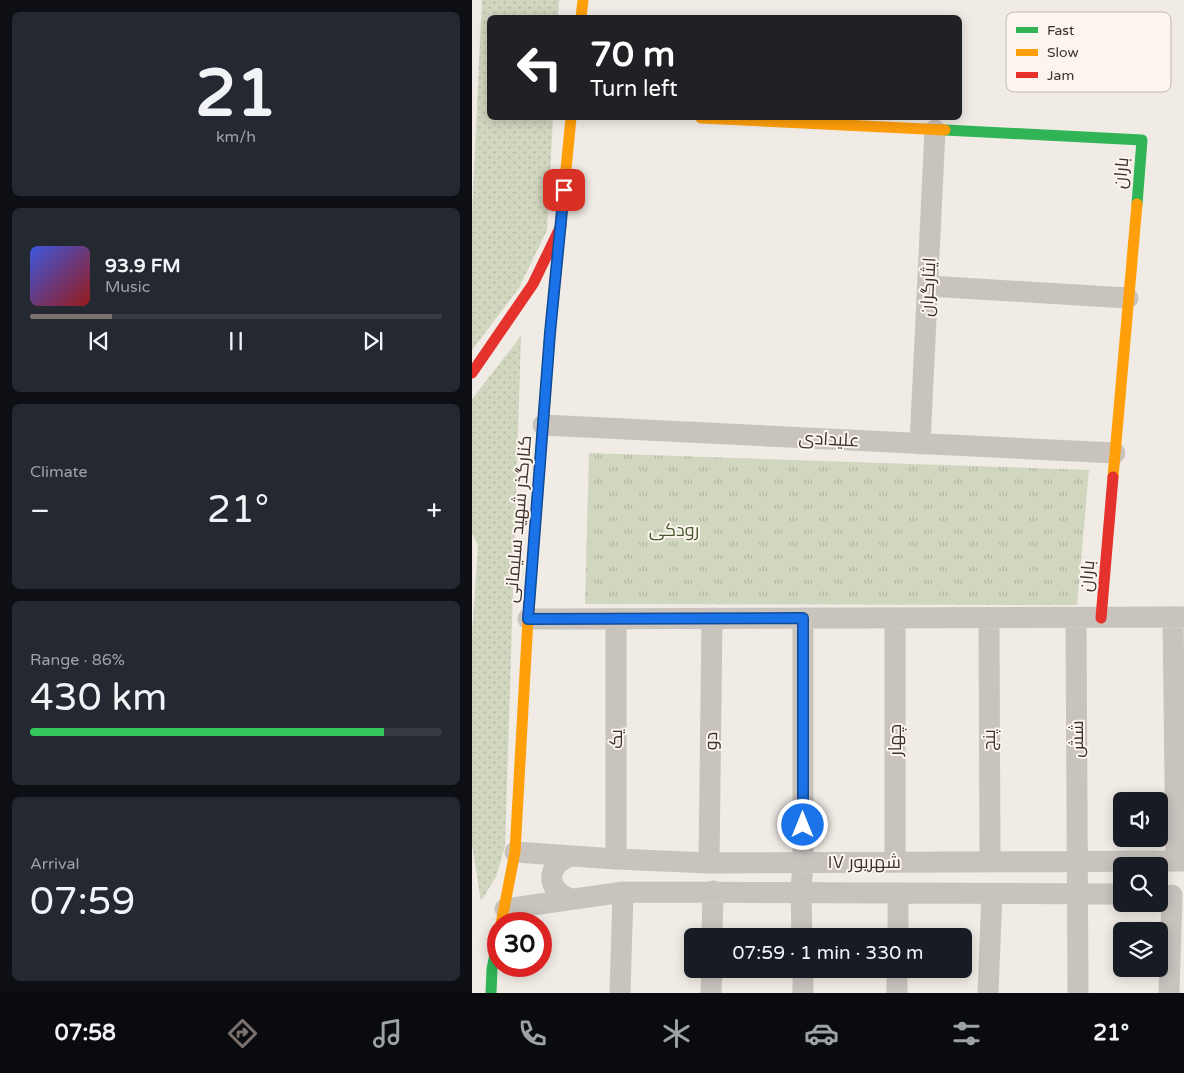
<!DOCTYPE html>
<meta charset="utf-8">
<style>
:root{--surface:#171b24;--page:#242831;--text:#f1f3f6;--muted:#9ea1a6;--line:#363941;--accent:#7a716c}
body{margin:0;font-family:"Varela Round",Cairo,sans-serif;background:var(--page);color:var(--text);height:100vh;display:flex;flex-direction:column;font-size:19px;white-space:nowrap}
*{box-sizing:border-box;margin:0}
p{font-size:16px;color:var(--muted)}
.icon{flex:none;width:28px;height:28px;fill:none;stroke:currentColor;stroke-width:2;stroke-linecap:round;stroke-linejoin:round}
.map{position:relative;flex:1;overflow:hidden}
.sheet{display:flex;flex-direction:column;gap:12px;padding:12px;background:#0d0f14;width:472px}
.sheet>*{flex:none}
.hud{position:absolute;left:15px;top:15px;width:475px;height:105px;border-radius:8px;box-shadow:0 2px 12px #0003;background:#202124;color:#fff;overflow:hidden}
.buttons{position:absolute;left:641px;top:792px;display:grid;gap:10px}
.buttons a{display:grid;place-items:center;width:55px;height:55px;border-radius:8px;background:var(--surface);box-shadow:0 2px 12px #0003;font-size:25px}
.speed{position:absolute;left:15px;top:912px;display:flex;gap:10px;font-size:25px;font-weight:700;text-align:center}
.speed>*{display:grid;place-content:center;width:65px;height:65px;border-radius:50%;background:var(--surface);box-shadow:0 2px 12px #0003;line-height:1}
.speed .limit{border:8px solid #d22;background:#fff;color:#111}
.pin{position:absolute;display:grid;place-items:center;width:42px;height:42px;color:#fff;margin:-21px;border-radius:10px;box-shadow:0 2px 8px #0006}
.me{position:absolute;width:55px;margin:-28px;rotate:0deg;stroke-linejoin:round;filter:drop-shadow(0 0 4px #0008)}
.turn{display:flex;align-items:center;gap:18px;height:105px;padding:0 20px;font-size:22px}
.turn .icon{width:65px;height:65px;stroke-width:2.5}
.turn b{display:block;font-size:35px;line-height:42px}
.big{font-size:38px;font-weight:600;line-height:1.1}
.sheet .widget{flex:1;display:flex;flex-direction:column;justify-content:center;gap:8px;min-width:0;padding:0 18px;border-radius:8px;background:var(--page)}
.sheet .dial{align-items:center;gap:0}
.dial b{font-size:65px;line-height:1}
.song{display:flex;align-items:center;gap:15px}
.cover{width:60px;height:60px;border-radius:8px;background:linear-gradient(135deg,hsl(230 70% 55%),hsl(0 70% 35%))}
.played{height:5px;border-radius:2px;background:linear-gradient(90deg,var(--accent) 20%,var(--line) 20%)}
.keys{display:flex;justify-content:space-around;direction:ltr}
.heat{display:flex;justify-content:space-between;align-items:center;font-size:28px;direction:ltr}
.charge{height:8px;border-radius:4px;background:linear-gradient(90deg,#34c759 86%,var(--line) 0)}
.trip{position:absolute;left:212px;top:928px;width:288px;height:50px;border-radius:8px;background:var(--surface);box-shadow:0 2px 12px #0003;font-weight:600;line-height:50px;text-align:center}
.tab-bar{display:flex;height:80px;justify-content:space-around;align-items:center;background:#090b0e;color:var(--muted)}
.tab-bar .icon{width:35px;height:35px}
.tab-bar .on{color:var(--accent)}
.tab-bar b{font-size:22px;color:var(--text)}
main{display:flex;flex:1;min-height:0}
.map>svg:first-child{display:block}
</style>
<main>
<section class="sheet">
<div class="widget dial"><b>21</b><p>km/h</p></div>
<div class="widget">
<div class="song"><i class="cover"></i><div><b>93.9 FM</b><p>Music</p></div></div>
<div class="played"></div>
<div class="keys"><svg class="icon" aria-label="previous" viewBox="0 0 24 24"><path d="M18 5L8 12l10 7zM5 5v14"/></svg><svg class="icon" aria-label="pause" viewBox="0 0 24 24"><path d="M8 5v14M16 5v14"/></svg><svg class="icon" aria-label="next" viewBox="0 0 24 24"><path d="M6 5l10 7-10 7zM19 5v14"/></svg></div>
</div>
<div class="widget"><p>Climate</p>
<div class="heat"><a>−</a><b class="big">21°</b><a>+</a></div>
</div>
<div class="widget"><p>Range · 86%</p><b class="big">430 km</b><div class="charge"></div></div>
<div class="widget"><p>Arrival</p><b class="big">07:59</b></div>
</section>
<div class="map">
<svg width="712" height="993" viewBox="0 0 712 993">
<defs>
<pattern id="grass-dots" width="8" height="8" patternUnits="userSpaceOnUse" patternTransform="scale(1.25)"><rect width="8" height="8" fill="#d1d6bf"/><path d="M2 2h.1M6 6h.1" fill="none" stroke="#b4b8a4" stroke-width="1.8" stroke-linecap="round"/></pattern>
<pattern id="park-tufts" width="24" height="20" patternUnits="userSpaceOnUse" patternTransform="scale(1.25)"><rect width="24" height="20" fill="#d1d6bf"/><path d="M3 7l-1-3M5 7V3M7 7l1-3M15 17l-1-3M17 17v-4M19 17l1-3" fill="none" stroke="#b4b8a4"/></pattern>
</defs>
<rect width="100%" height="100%" fill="#f0ebe5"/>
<!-- grass -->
<path fill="url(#grass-dots)" d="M10 0H87L86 17 18 18V118H81L75 230 47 288 0 350V213Z
M49 336 33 846 24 877 9 901 0 845V635L6 545 0 534V399Z"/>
<!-- park -->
<path fill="url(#park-tufts)" d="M117 453 617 470 605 605 113 604Z"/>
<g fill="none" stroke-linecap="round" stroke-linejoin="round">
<!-- street -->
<path stroke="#c9c3be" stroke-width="21" d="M456 286 656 298
M71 425 643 453
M448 444 463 130
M701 617 704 861
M517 618 518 861
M604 618 606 993
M56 619 712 617
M43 852 144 859 237 863 712 861
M100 856C73 863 73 892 100 899
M144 859V618
M423 862V618
M237 863 240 618
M33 909 151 892 650 894
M240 936 241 891
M330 936 329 892 331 863V618
M426 936V893
M331 969V993
M148 993 151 892
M239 993 240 969
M425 993V969
M516 993 520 893
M697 993 700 895"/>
<!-- fast -->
<path stroke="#30b455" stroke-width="11" d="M473 130 670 140 665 204
M64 514 78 333 87 241
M19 993 20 969 26 939"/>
<!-- slow -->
<path stroke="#ff9f0a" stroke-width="11" d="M109 18 111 0
M229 118 473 130
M87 241 99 118
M641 477 665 204
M29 924 43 852 56 619 64 514"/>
<!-- jam -->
<path stroke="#e5322d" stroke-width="11" d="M0 373 61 284 89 226
M629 618 641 477"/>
</g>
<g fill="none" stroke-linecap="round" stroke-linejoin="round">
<defs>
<path id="route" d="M92 190 78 333 56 619 331 618V825"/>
</defs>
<!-- route casing -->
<use href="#route" stroke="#114b97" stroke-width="12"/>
<!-- route -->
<use href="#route" stroke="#1a73e8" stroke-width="9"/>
</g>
<g text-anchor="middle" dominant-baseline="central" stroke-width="4" stroke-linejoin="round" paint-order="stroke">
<!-- street labels -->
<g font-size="18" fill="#3b302b" stroke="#fbf5ee">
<text transform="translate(649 173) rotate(-85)">باران</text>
<text transform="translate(456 287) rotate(-87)">ایثارگران</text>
<text transform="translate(357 439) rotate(3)">علیدادی</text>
<text transform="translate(46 519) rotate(-85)">کنارگذر شهید سلیمانی</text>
<text transform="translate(615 576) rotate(-85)">باران</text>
<text transform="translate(144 739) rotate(-90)">یک</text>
<text transform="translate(605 739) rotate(-90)">شش</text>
<text transform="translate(423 740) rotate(-90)">چهار</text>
<text transform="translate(517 740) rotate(-90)">پنج</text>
<text transform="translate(239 741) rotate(-89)">دو</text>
<text x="392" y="862">۱۷ شهریور</text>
</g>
<!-- park labels -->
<g font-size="18" fill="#4a5a2e" stroke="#fbf5ee">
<text x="202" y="530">رودکی</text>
</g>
</g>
<!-- legend -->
<rect x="534" y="12" width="165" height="80" rx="8" fill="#fbf5ee" stroke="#c1bab4" stroke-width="1"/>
<rect x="544" y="27" width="22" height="6" fill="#30b455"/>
<rect x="544" y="49" width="22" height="7" fill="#ff9f0a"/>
<rect x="544" y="72" width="22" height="6" fill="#e5322d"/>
<g font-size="14" fill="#3b302b">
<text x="575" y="35">Fast</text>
<text x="575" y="57">Slow</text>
<text x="575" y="80">Jam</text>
</g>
</svg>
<div class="buttons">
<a><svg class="icon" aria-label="sound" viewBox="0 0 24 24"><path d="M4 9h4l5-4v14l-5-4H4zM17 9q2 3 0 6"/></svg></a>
<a><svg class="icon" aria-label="search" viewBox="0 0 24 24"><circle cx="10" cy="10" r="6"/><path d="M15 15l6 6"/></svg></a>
<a><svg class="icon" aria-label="layers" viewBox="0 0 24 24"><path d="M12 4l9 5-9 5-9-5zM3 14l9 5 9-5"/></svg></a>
</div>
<div class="speed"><div class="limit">30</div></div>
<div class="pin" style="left:92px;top:190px;background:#d93025"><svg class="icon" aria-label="arrive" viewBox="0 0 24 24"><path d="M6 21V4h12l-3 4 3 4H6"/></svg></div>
<svg class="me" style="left:331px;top:825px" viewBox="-20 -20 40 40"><circle r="17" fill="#1a73e8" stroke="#fff" stroke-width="3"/><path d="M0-11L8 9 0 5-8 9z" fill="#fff"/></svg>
<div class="trip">07:59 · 1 min · 330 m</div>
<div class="hud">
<div class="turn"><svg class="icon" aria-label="left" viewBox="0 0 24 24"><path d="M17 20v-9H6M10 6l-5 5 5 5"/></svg><div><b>70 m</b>Turn left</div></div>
</div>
</div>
</main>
<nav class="tab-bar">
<b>07:58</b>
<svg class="icon on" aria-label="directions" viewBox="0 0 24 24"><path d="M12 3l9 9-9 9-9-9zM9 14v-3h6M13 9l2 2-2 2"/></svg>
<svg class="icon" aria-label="music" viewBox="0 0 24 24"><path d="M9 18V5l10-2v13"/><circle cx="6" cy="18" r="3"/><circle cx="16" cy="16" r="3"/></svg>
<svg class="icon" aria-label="phone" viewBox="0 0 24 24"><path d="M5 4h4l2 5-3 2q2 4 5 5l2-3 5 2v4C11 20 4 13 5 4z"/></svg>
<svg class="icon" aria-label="climate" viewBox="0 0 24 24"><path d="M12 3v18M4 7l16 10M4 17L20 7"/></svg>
<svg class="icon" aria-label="car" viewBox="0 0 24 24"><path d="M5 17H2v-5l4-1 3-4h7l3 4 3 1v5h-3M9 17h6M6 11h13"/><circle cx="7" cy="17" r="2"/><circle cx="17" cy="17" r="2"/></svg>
<svg class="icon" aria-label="filters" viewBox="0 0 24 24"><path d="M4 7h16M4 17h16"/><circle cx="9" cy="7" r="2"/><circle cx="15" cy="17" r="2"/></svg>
<b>21°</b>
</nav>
